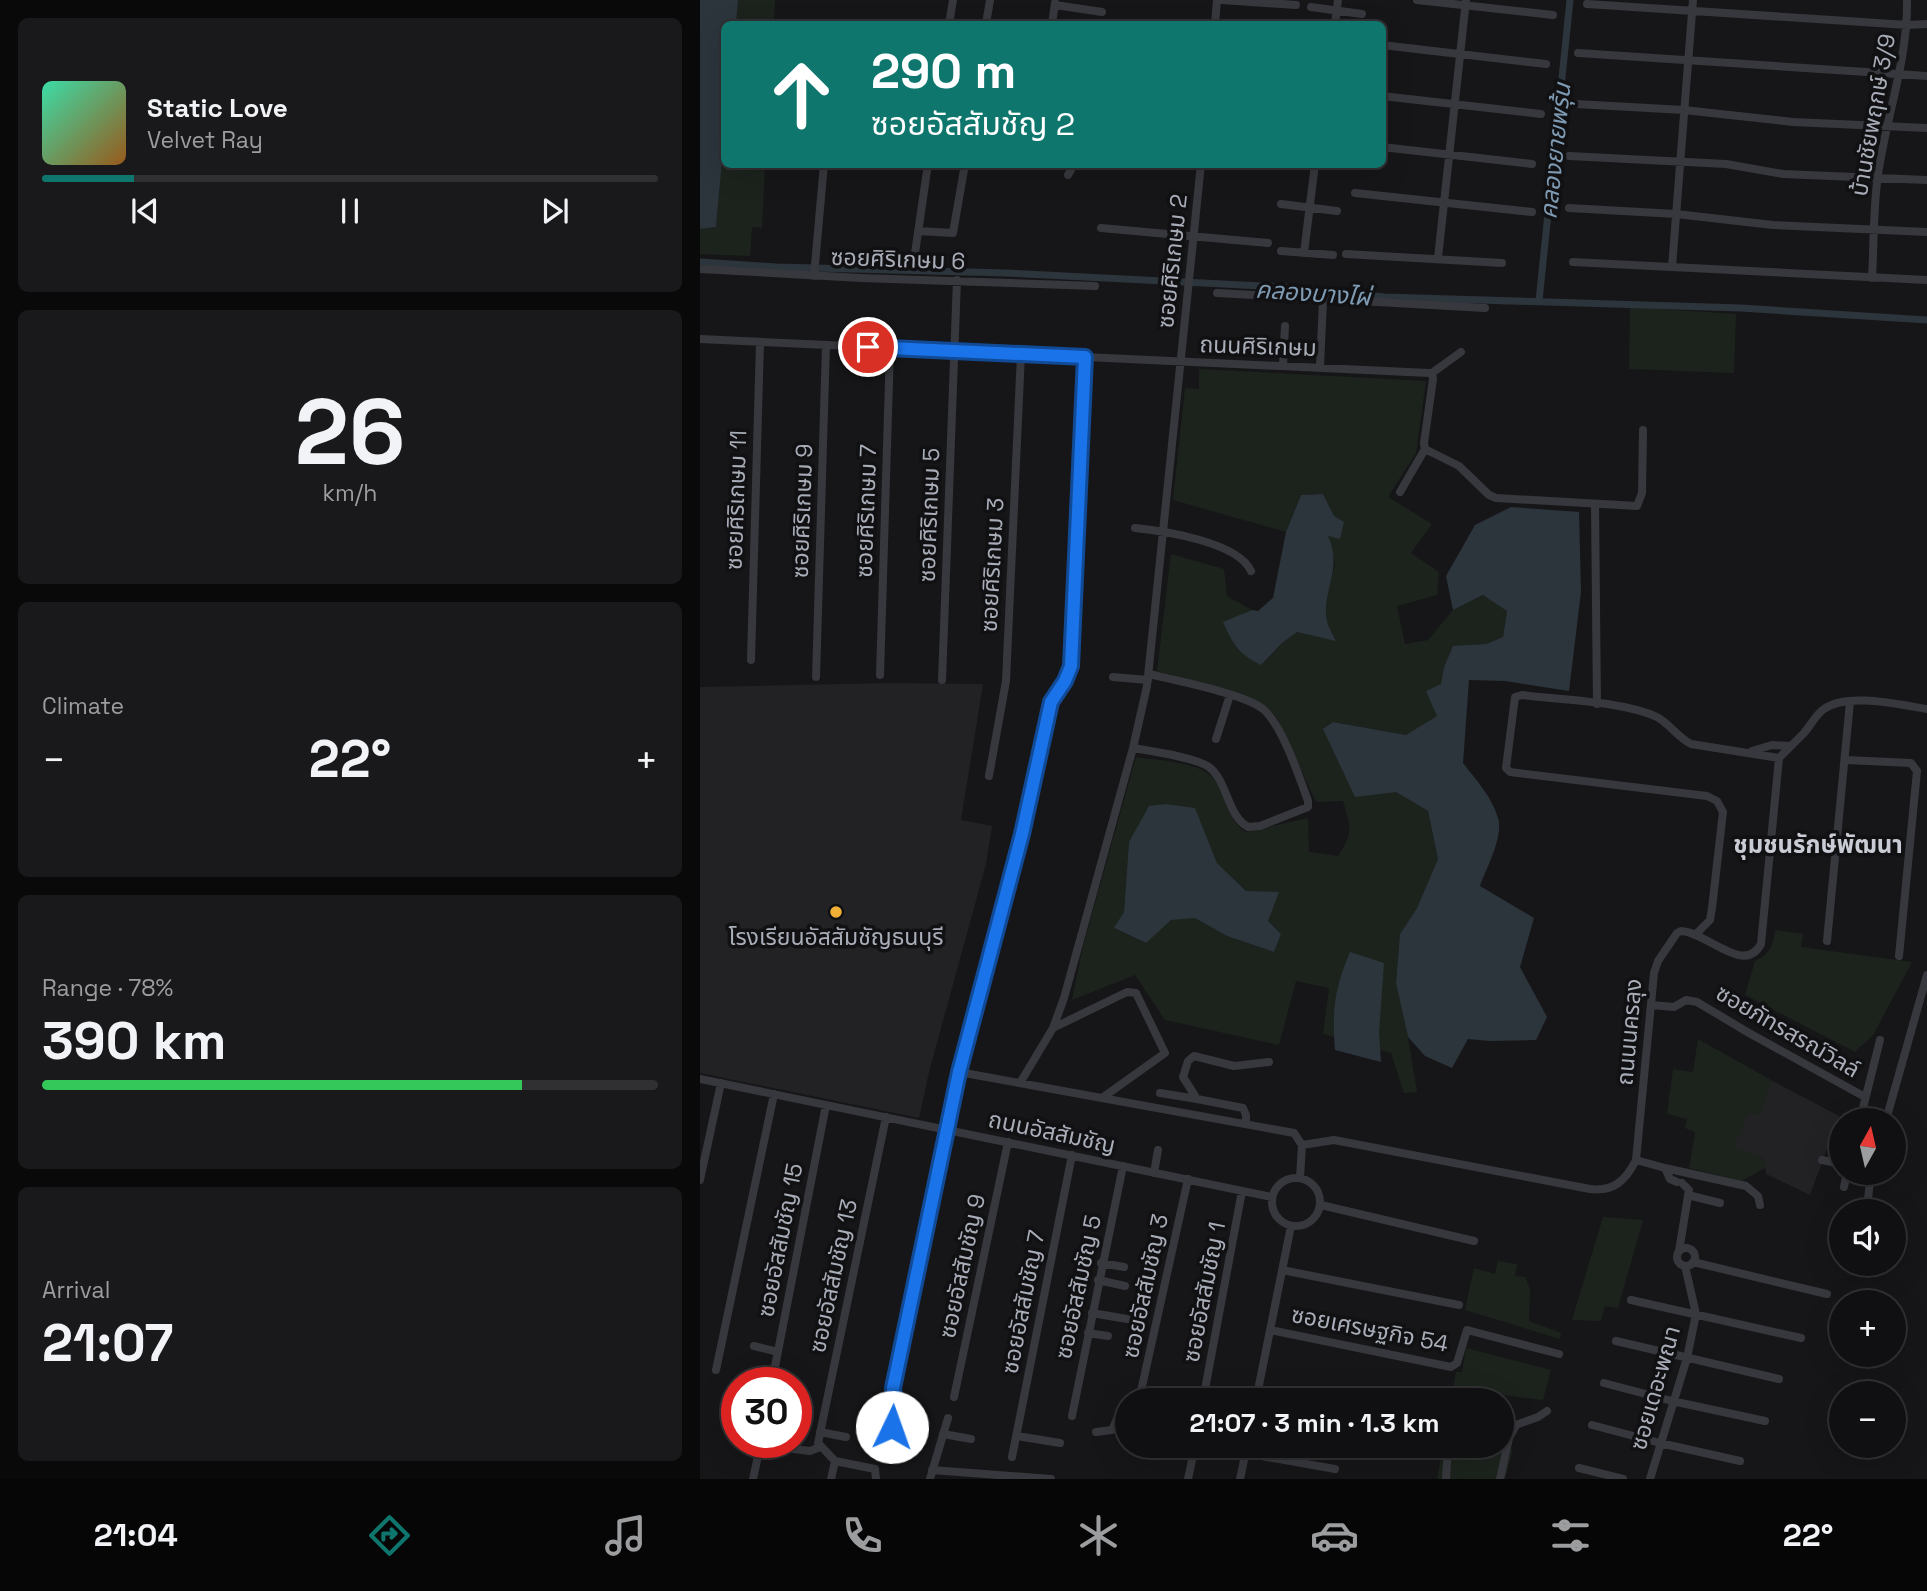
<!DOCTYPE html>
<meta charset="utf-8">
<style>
:root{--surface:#101012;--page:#19191b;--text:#f1f3f6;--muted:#9c9d9f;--line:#303032;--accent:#0f766e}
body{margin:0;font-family:"Space Grotesk","Noto Sans Thai",sans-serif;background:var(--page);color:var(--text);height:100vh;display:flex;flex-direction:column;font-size:26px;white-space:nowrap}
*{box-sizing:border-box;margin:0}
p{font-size:23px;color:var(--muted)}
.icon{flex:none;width:38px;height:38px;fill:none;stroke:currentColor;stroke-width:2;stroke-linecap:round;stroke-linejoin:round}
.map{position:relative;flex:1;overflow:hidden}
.drawer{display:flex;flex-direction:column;gap:18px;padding:18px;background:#09090a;width:700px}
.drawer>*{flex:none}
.banner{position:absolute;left:21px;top:21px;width:665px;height:147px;border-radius:10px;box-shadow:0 7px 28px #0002,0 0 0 2px var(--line);background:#0f766e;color:#fff;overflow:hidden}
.needle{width:46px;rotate:8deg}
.tools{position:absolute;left:1129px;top:1108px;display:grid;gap:14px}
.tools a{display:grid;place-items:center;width:77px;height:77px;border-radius:50%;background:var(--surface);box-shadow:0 7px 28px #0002,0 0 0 2px var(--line);font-size:35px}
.speed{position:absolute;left:21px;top:1367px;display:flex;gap:14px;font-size:35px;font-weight:700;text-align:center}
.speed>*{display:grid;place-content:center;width:91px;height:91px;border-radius:50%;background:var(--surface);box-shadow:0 7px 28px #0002,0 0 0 2px var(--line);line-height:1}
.speed .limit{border:10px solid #d22;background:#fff;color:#111}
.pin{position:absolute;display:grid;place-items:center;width:60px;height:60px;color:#fff;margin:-30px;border:4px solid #fff;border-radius:50%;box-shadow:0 2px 7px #0007}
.me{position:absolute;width:77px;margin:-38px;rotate:3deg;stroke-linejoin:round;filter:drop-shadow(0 0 5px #0008)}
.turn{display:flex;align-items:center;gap:24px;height:147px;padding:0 35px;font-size:32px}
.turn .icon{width:91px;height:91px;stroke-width:2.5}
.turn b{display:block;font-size:49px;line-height:60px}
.big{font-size:52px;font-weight:800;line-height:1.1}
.drawer .card{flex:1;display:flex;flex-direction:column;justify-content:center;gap:10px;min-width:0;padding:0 24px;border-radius:10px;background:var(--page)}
.drawer .dial{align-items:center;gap:0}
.dial b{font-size:91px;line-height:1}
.song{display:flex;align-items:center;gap:21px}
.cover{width:84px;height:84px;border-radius:10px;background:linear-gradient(135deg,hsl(160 70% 55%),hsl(30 70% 35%))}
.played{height:7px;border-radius:4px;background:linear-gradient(90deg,var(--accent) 15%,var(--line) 15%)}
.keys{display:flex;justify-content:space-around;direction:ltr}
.heat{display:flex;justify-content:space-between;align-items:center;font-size:38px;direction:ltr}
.charge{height:10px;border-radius:5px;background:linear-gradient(90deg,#34c759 78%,var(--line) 0)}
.trip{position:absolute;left:415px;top:1388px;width:399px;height:70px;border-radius:35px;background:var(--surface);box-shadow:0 7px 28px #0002,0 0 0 2px var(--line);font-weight:800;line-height:70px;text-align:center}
.menu{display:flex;height:112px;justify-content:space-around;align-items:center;background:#060607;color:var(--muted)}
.menu .icon{width:49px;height:49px}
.menu .active{color:var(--accent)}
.menu b{font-size:32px;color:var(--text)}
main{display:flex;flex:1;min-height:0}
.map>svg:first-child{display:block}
</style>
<main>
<section class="drawer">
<div class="card">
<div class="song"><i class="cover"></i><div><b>Static Love</b><p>Velvet Ray</p></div></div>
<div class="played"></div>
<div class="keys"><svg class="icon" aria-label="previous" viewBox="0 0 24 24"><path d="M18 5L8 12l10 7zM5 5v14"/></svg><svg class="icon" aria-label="pause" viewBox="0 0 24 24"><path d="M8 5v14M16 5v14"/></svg><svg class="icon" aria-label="next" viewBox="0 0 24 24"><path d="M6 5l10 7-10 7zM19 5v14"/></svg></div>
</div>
<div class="card dial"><b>26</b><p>km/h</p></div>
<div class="card"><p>Climate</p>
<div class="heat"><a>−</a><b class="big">22°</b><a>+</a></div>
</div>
<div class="card"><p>Range · 78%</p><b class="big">390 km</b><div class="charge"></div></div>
<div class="card"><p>Arrival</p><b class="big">21:07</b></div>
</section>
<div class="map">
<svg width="1227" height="1479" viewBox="0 0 1227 1479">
<rect width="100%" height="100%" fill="#161618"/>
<!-- built -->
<path fill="#222225" d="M190 683 283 684 261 820 292 826 286 864 229 1072 219 1118 0 1073V687Z
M1071 1080 1139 1116 1110 1195 1066 1174 1064 1159 1033 1147 1048 1112 1059 1115Z"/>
<!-- green -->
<path fill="#1c231d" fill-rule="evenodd" d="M38 0H75L74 24H36Z
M24 140V164L65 165 62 228 52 227 50 256 0 254V229L16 227Z
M930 307 1036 314 1034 373 929 369Z
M499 369 726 381 716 453 688 497 732 524 711 553 739 572 737 595 697 606 705 644 728 640 753 610 784 595 807 610 803 637 786 644 753 647 744 667 737 716 707 735 633 722 696 792 728 811 738 859 717 908 700 934 696 983 708 1037 717 1092 704 1093 691 1053 623 1034 629 988 596 981 579 1045 465 1020 435 975 372 1000 383 946 436 757C455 760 498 762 511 776 527 792 526 821 546 832L608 818 609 852 638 856C654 831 651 829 643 801L616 802 577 718 562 703 457 671 471 554 524 569 527 596 552 610 542 614 561 665 582 643 597 632 635 640 625 618 628 592 635 564 628 536 634 516 623 494 601 495 586 532 473 500 485 388 499 389ZM466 804 494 808 517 863 546 891 568 921 581 934 574 952 527 936 495 918 471 919 445 943 415 929 424 912 429 842Z
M1075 930 1103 934 1101 947 1212 962 1173 1035 1155 1052 1045 995 1055 961C1070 954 1073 946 1075 930Z
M998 1039 1071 1080 1059 1115 1048 1113 1034 1147 1064 1159 1065 1168 1041 1181 989 1168 995 1132 985 1128 987 1119 967 1114 973 1069 993 1072Z
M903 1217 943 1220 918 1308 905 1306 901 1321 872 1320Z
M798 1261 817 1264 815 1276 825 1277 830 1289 829 1321 861 1333 860 1339 765 1310 774 1268 795 1274Z
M766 1348 851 1370 843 1400 753 1389 756 1372H762Z
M743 1446H796L813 1449 805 1479H737Z"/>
<!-- water -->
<path fill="#2c353c" d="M0 0H38L36 24H24V140L16 227 0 229Z
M623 494 634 516 644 522 640 539 628 536C642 568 625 584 626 615 626 623 632 633 636 641L597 632 582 643 561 665C538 654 533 644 523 622L552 610 558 611 573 598 586 532 601 495Z
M811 507 879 512 881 592 869 691 805 681 769 680 763 763C776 780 792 797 798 818 804 836 786 869 780 886L834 918 820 967 847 1017 836 1040 790 1041 768 1039 752 1068 725 1056 708 1037 696 983 700 934 717 908 738 859 728 811 696 792 655 797 623 729 633 722 706 735 737 716 726 691 741 684 744 667 753 646 786 644 803 637 807 611 783 595 753 610 746 576 775 525Z
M466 804 495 808 517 863 546 891 579 892 568 921 581 934 574 952 527 936 495 918 471 920 446 943 414 928 424 912 429 842 449 806Z
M650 952 684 963 679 1033 681 1062 635 1050C632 1010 634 990 650 952Z"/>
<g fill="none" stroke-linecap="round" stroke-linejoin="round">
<!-- canal -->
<path stroke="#2c353c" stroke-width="7" d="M0 262 76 267 306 273 583 287 684 297 1041 308 1227 320
M839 301 870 0"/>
<!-- minor -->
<path stroke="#37383d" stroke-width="8" d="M522 0 596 5
M717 0 853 15
M887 4 1208 25 1227 24
M355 5 402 12
M611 7 662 14
M249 24 253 0
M286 24 290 0
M352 24 355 3
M515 24 517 0
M635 24 638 0
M682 45 846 64
M878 53 1227 76
M682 96 841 114
M876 104 984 110 1093 122 1227 128
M682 147 832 164
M869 156 1026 164 1083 174 1227 180
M368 175 374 164
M655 193 832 212
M581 204 637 211
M869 208 976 214 1073 225 1227 232
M401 228 568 243
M218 231 253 233 265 164
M581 251 633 255
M604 253 615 164
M646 254 802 263
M738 258 766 0
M214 260 228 164
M873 262 1227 280
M972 267 993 0
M0 269 161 278 395 286
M114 276 124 164
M1172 278C1174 244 1173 209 1178 175 1186 117 1208 60 1207 0
M517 293 785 308
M0 339 729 373H732L733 379 724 443 725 449 759 466 789 495 796 498 937 506 942 493 943 430
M583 366 585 326
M620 367 623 300
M732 373 761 352
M700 492 725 449
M895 505 897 704
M435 528C464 531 538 542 551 571
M51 660 60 342
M180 675 190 348
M116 677 126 345
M413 677 448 680
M242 680 257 280
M516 739 530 695
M433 748C450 751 495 757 509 767 528 782 527 815 548 827L560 826 608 807V801C599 776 582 725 563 709 545 694 474 680 449 674
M1052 751 1072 745 1091 746
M1146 760 1211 763 1217 771 1199 956
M289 776 306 681 321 354
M995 935 1010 920 1012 908 1023 812 1017 801 1007 796 810 772 806 768 815 697 822 695C860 700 923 701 957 717 970 724 977 737 991 744L1079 758
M1127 941 1150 702
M952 1005 974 1007 986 1000 997 1002 1049 1033 1165 1097
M353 1028 427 992 436 993 465 1053 402 1098
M259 1072 594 1133 602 1145 600 1178
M0 1079 572 1197
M320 1083 353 1028 364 998 433 748 447 686 501 164
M460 1093 497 1099
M1160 1120 1180 1040
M1186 1120 1227 975
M546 1124V1115L543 1108 497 1099 483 1077 488 1061 494 1056 534 1066 569 1062
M602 1145 634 1140 890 1189C914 1192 926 1180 936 1160L954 973 958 961 977 933 981 931C1007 932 1044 976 1061 944L1079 758C1087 750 1095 742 1103 734 1110 727 1115 715 1124 709 1148 692 1200 705 1227 709
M936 1160 965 1168 1046 1186 1058 1196 1060 1205
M1122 1160 1141 1164
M965 1168 970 1179 977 1182
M454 1173 458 1150
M572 1202a24 24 0 1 1 48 0a24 24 0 1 1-48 0Z
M0 1180 21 1083
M1144 1187 1147 1172
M988 1195 1020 1203
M621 1205 774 1241
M1153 1211 1163 1206 1168 1199 1171 1172
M977 1257a9 9 0 1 1 18 0a9 9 0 1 1-18 0Z
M979 1251 989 1190 982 1183
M993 1262 1127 1294
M401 1263 424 1267
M582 1270 759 1305
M398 1280 425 1286
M931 1300 1101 1338
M392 1313 427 1319
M570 1330 751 1367 757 1363 767 1330 859 1354
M388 1333 408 1336
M916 1341 1079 1379
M54 1346 78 1352
M16 1370 74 1094
M72 1382 126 1105
M904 1383 972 1401 1065 1421
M558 1394 593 1400
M254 1397 308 1142
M439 1400 488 1179
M503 1400 542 1191
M556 1400 591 1226
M372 1416 423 1166
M892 1425 960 1443 1040 1461
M120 1432 146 1437
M396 1432 412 1430 418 1417 427 1418
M243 1434 271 1439
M317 1436 360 1443
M60 1445 110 1451 120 1447
M505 1446 635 1469
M188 1449 195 1405 193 1388 259 1072 322 834 351 702 365 681 371 666 385 357
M312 1457 372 1155
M879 1468 923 1479
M232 1470 351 1479
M53 1479 61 1442
M131 1479 135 1461
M176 1479 175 1469 135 1461 118 1443 186 1117
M230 1479 248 1418
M488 1479 495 1446
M540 1479 547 1446
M746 1479 748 1446
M800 1479 809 1438 816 1425 838 1417 847 1411
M950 1479 987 1358 996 1314 985 1266"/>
</g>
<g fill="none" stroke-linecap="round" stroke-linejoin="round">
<defs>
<path id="route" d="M168 347 385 357 371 666 365 681 351 702 322 834 259 1072 193 1388 195 1405 192 1427"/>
</defs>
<!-- route casing -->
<use href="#route" stroke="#114b97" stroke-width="18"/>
<!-- route -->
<use href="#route" stroke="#1a73e8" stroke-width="12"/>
</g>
<!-- markers -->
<circle fill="#f2b134" stroke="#111113" stroke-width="2.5" cx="136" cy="912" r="7"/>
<g text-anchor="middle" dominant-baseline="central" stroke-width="7" stroke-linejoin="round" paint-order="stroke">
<!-- street labels -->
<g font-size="23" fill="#a8adb8" stroke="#111113">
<text transform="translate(1173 115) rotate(-80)">บ้านชัยพฤกษ์ 3/9</text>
<text transform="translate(198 259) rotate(2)">ซอยศิริเกษม 6</text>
<text transform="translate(472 261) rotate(-84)">ซอยศิริเกษม 2</text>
<text transform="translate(558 346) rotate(2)">ถนนศิริเกษม</text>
<text transform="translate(36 500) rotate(-88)">ซอยศิริเกษม 11</text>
<text transform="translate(102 511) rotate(-88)">ซอยศิริเกษม 9</text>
<text transform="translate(166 511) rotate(-88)">ซอยศิริเกษม 7</text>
<text transform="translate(229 515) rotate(-88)">ซอยศิริเกษม 5</text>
<text transform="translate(292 565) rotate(-87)">ซอยศิริเกษม 3</text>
<text transform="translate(1088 1031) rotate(30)">ซอยภัทรสรณ์วิลล์</text>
<text transform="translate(929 1032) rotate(-85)">ถนนนครลุง</text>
<text transform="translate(352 1132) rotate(12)">ถนนอัสสัมชัญ</text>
<text transform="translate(80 1240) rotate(-79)">ซอยอัสสัมชัญ 15</text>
<text transform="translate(262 1266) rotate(-78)">ซอยอัสสัมชัญ 9</text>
<text transform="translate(133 1276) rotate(-78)">ซอยอัสสัมชัญ 13</text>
<text transform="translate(445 1286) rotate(-78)">ซอยอัสสัมชัญ 3</text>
<text transform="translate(378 1287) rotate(-78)">ซอยอัสสัมชัญ 5</text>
<text transform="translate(504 1292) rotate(-79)">ซอยอัสสัมชัญ 1</text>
<text transform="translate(323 1302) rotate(-79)">ซอยอัสสัมชัญ 7</text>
<text transform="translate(670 1329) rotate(11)">ซอยเศรษฐกิจ 54</text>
<text transform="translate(955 1388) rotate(-74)">ซอยเดอะพณา</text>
</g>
<!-- poi labels -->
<g font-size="23" fill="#a8adb8" stroke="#111113">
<text x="136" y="937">โรงเรียนอัสสัมชัญธนบุรี</text>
</g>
<!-- water labels -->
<g font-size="24" font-style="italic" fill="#7f9bb3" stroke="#111113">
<text transform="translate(855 151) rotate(-84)">คลองยายพรุ้น</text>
<text transform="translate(613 293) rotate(4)">คลองบางไผ่</text>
</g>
<!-- neighbourhood labels -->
<g font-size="24" font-weight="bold" fill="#c9ccd4" stroke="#111113">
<text x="1118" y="844">ชุมชนรักษ์พัฒนา</text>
</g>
</g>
</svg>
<div class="tools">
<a><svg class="needle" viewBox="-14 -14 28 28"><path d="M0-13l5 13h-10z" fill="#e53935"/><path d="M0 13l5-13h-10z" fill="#9c9d9f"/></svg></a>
<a><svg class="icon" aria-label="sound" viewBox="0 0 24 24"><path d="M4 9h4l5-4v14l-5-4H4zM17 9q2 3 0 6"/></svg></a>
<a>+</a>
<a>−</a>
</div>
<div class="speed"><div class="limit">30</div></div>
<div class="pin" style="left:168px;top:347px;background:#d93025"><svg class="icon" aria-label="arrive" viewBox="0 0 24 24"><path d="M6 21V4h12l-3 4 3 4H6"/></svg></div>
<svg class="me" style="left:192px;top:1427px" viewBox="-20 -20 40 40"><circle r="19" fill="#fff"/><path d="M0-13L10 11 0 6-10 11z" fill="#1a73e8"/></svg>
<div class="trip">21:07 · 3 min · 1.3 km</div>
<div class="banner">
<div class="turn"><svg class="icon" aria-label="ahead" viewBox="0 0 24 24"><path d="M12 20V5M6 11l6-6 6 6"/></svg><div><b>290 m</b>ซอยอัสสัมชัญ 2</div></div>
</div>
</div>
</main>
<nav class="menu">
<b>21:04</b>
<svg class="icon active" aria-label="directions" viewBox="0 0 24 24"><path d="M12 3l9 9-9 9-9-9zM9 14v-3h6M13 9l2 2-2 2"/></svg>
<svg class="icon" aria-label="music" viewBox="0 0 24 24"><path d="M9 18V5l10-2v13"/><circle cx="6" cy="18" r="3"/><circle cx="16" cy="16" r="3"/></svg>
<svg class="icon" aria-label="phone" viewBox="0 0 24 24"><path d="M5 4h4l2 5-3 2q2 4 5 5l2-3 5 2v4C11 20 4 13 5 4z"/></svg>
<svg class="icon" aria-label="climate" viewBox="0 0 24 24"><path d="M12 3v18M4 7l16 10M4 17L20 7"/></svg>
<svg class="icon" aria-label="car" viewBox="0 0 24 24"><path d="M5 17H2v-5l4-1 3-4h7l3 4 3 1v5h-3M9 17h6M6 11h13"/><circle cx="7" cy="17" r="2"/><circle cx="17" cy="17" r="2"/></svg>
<svg class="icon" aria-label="filters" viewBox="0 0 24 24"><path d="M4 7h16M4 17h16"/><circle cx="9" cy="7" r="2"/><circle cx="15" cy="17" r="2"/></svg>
<b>22°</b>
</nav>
